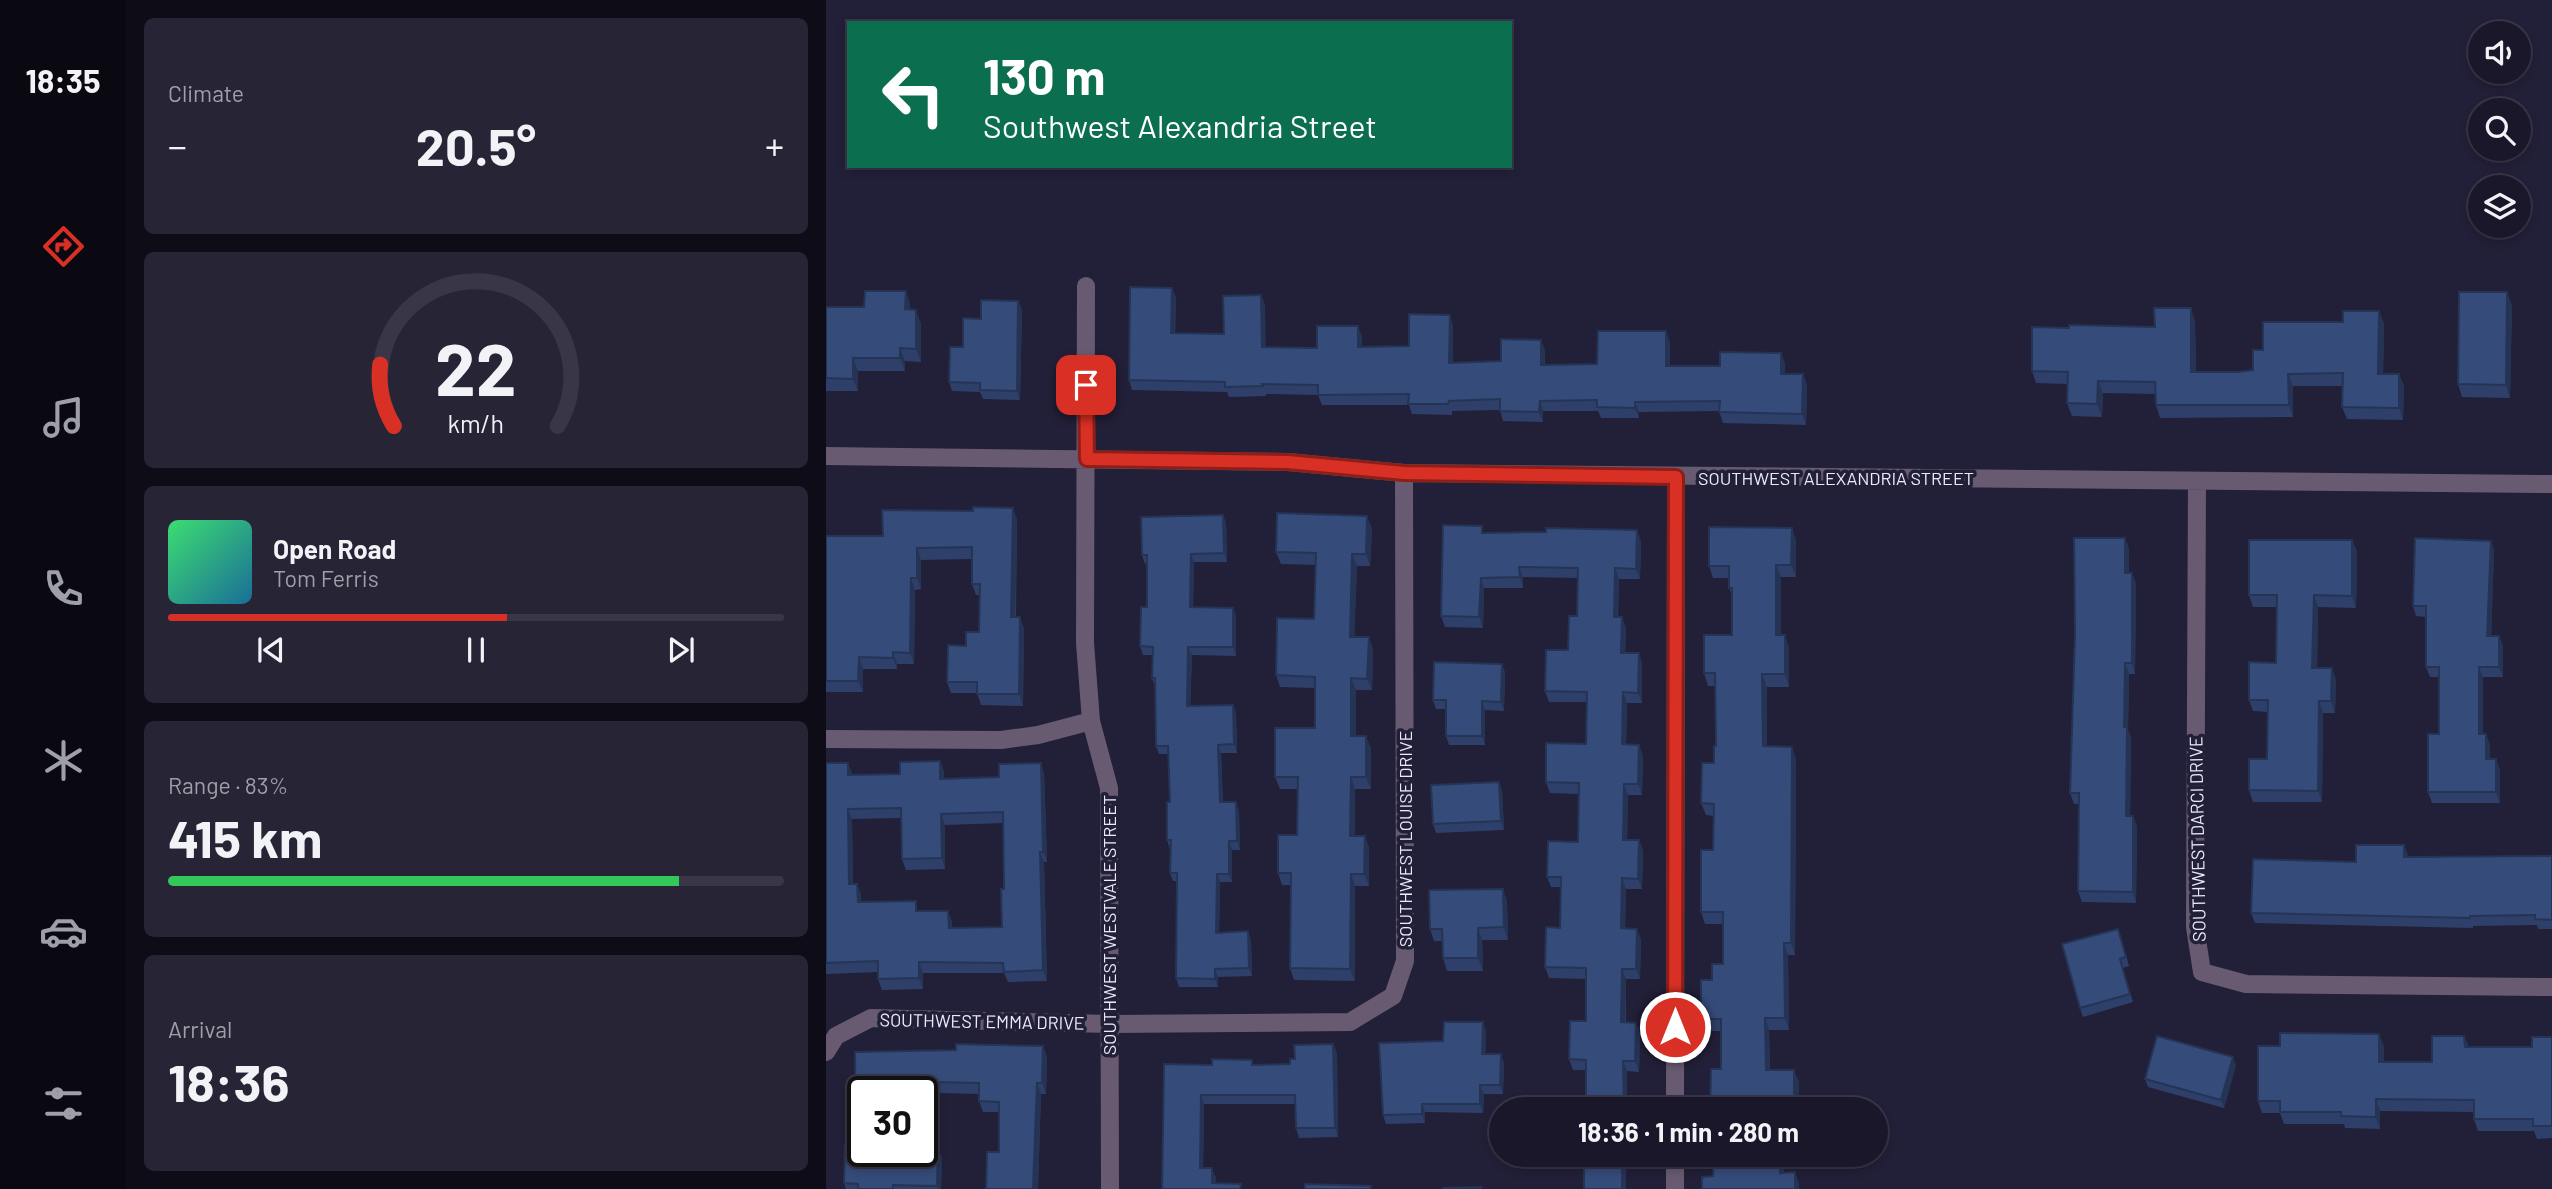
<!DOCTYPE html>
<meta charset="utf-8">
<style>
:root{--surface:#1a172a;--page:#272436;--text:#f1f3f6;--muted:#9f9fa8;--line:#383647;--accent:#d93025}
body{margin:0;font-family:Barlow,sans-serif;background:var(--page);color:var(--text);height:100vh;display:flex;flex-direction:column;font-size:26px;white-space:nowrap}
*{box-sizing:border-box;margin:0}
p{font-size:23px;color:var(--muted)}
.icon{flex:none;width:38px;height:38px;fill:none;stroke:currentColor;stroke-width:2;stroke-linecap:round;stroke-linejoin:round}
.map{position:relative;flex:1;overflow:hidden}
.details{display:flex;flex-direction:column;gap:18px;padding:18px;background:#0e0d17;width:700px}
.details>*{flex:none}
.hud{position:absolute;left:21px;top:21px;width:665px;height:147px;border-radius:0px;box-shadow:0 4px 10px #0003,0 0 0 2px var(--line);background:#0b6e4f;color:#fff;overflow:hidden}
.controls{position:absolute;left:1642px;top:21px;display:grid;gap:14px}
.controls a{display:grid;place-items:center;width:63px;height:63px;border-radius:50%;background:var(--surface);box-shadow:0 4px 10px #0003,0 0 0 2px var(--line);font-size:35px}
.speed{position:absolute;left:21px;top:1076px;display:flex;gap:14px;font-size:35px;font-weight:700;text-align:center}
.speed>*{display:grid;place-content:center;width:91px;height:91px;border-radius:50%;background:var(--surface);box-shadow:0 4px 10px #0003,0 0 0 2px var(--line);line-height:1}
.speed .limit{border:4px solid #111;border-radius:10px;background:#fff;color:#111}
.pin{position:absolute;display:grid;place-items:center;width:60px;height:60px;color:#fff;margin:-30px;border-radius:14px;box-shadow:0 4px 10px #0006}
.me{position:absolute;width:77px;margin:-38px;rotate:0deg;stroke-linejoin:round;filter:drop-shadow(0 0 5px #0008)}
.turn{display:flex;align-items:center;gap:24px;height:147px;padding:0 21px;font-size:32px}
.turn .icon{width:91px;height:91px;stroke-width:2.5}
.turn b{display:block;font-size:49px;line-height:60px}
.big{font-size:52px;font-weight:700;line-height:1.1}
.details .tile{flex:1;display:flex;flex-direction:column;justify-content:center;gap:10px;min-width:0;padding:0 24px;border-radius:10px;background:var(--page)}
.details .dial{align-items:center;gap:0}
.dial svg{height:182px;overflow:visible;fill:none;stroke:var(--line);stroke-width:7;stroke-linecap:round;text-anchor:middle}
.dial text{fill:var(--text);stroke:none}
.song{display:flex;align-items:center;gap:21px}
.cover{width:84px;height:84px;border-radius:10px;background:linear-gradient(135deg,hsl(140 70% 55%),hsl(200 70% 35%))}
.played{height:7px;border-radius:4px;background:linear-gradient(90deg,var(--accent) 55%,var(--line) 55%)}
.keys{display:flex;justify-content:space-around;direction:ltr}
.heat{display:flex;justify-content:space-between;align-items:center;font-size:38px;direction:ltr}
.charge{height:10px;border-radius:5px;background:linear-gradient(90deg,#34c759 83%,var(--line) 0)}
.trip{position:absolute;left:663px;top:1097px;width:399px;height:70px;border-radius:35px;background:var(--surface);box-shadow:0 4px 10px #0003,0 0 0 2px var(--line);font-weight:700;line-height:70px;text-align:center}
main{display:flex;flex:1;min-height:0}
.tab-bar{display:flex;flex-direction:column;width:126px;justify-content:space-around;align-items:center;background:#0a0911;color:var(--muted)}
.tab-bar .icon{width:49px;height:49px}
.tab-bar .on{color:var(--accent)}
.tab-bar b{font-size:32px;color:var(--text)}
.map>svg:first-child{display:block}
</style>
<main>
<nav class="tab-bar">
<b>18:35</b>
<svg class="icon on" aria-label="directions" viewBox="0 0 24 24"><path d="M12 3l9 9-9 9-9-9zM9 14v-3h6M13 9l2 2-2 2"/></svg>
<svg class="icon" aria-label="music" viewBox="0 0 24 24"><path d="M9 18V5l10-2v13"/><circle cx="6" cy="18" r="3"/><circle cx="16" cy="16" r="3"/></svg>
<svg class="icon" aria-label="phone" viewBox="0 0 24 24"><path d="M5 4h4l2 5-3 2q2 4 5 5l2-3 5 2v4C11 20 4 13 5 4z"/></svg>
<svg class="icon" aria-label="climate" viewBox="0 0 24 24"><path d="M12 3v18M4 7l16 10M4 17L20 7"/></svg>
<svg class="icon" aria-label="car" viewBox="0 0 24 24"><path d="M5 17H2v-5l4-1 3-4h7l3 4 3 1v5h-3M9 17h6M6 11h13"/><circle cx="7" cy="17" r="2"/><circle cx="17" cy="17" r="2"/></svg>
<svg class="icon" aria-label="filters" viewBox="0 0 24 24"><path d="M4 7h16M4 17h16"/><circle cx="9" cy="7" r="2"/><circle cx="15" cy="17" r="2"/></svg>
</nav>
<section class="details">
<div class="tile"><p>Climate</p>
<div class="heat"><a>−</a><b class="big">20.5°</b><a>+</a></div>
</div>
<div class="tile dial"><svg viewBox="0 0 100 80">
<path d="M14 69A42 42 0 1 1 86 69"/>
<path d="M14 69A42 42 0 0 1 8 42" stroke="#d93025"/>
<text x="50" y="56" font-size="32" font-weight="700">22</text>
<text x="50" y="72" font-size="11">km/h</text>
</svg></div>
<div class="tile">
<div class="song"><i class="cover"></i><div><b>Open Road</b><p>Tom Ferris</p></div></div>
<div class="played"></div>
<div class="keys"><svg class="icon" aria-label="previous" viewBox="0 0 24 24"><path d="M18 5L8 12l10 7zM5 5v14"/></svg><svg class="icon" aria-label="pause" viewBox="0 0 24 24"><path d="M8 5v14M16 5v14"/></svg><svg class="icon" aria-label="next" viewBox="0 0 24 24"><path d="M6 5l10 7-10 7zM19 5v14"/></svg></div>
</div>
<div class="tile"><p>Range · 83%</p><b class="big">415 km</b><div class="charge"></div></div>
<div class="tile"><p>Arrival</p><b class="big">18:36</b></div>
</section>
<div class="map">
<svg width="1726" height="1189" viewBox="0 0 1726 1189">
<rect width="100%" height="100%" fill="#221f38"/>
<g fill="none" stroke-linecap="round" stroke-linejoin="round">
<!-- minor -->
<path stroke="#685b71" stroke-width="18" d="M260 286 259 643 265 721 283 788 284 1189
M0 456 462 462 578 473 1726 484
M1371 481 1369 927 1376 972 1420 984 1726 987
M0 739 175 740 212 735 265 721
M0 1052 10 1036 45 1018 284 1024 524 1022 567 996 579 961 578 473
M849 1110 850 477
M849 1189V1155"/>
</g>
<!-- wall -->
<path fill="#2e4069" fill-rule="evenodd" d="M346 288 350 298 349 333 398 334 435 295 439 305V347L491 348 536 336V347L583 346 627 325V363L675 361 719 350V365L771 364 844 342V366H894L959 363V374H977L981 385 980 425 897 423 893 411 813 412V418H775L772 411H717V422L677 421 674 410 626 411V415L586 414 583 405H496L492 395 440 394V396L403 397 401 392 306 390 303 380Z
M192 301 196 310 194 400 157 399 154 392 126 391 123 382 137 347 155 319Z
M84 304V310L95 323V362L79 361V371H32V391H0V307H38Z
M1686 305 1684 398 1636 397 1632 384Z
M1553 311 1558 324 1557 374H1573L1578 386 1577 420 1521 419 1516 407V386H1467V417L1334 418 1330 405V394L1277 393 1276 417 1246 416 1241 403 1242 384 1210 383 1206 371 1329 327 1369 321 1370 372H1411L1427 370 1437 350 1517 322Z
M397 515 400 523 401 562H368L367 607 410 616V656L366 655 364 706 407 705 410 713 411 753H395L397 802 413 811 414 850H406V882H394L393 932 425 940 426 976 392 977V987H353L350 978 351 881H347L344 873 345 849H344L341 840 344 802 342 754H333L330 746 329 686 326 678 327 655H317L314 646 321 607V564H319L316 555Z
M191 519 190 617 198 628 197 706 155 705 151 693H125L121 682 140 646 153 632 154 595H150L146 584V559L95 560V589L89 590 88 664H71V669H37V692H0V536H57Z
M546 528 544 566H531L528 637 547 649 546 690H530V736L545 748V789H529V836H539L543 848V886H529V981L468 980 464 968 465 885H456L452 873 471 835 472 789H454L449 777 489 728V688L454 687 450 675 488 619 490 565 455 564 450 552Z
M658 533 815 541 814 579H793L792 617 800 628 799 653H813L816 664V703H801L800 745 817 755 816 795H802L801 840H813L817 851 816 889H800L799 928 815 939 814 979H800V1022L810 1023 814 1033 813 1072 801 1071V1110H760V1070H747L743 1059 760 1021V979L723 978 719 967 734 928 735 887H725L721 877 752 842 753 794 724 793 720 782 760 744 761 702H723L719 691 742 650 751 616 752 578 697 577V588H658L657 628 619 627 615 616Z
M970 540V577H955V635L963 648V687H941V746L970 759 969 955H962L963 1030H943L944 1070 973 1082 972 1110H885L884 1108 895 1069V1031H880L875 1019 886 980 897 964V924H879L875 912 887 850 888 816 880 815 875 803 888 763 890 746 889 686H882L878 673 906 635V595L903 588V578H887L883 566Z
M1526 540 1531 552 1530 608 1492 607 1491 668H1506L1510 680 1509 713H1497L1496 802H1427L1423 790 1441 759 1442 712 1427 711 1423 700 1450 663 1451 607H1427L1423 595Z
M1665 541 1668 551 1665 636H1673L1677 646V677H1657V734H1660L1664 745V759L1674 770V803H1606L1602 792 1613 734V677H1604L1600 667V617L1590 616 1587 606Z
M1303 548V573H1306L1310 584 1309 674H1303L1302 729 1305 738 1304 816H1307L1311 827 1310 903 1256 902 1252 891 1253 804H1248L1244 793Z
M676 664 679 673 678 711 659 710V745H623L620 736V709H610L607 700Z
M114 761 118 772V779L173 777 218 773 221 862H218L221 981 182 982 178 973H97V989L56 990 52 979V972L0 974V763L26 773V775L74 774ZM76 818V859L80 870 119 869V825L177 823 178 889 176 927 126 928V921L93 911 35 902V895L31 884H27L26 819Z
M676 791 678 830 610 833 607 824Z
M1578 845 1582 857 1726 856V929H1712L1711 925 1647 926V928L1429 923 1425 913 1530 862Z
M677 889 681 902 682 940H656L657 971H621L617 958V941H608L604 929Z
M1295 937 1303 966 1297 968 1307 1002 1257 1017 1254 1008Z
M660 1031 659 1054 678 1063 677 1094H658L657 1113 599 1112V1123L560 1124 557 1115 617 1041Z
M1638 1036 1643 1047H1706L1726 1037V1138L1711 1139 1708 1131H1652L1648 1119V1112L1554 1111V1129L1519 1128 1518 1124H1458L1454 1113H1436L1432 1101 1558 1046V1062H1606Z
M507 1044 511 1053 512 1137 473 1138 470 1128V1104H378L377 1168 390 1178 389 1183 336 1189 338 1064H464L469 1059Z
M217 1046 221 1057 220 1094H215L212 1189H160L173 1152V1112H157L153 1101V1094L111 1093V1102H96V1092H37V1152L116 1158 115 1189H20L18 1183 30 1145 29 1052 130 1050Z
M1410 1065 1398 1108 1322 1087 1319 1079Z
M740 1155H816V1159L800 1160V1189H758V1160H742Z"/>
<!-- shaded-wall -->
<path fill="#253455" d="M346 288 350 298 349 344 345 333Z
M80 291 84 304V322L79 309Z
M1681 292 1686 305 1684 398 1680 385Z
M435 295 439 305 440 358 436 347Z
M192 301 196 310 194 400 191 391Z
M1365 308 1369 321 1370 384 1365 372Z
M90 310 95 323V362L90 349Z
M1553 311 1558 324 1557 386 1552 374Z
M624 315 627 325V373L623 363Z
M532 326 536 336V358L532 347Z
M840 331 844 342V376L840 366Z
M715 340 719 350 718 375 715 365Z
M74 348 79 361V371L74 358Z
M955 353 959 363V384L955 374Z
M27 358 32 371V391L27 379Z
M977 374 981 385 980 425 976 414Z
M1462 374 1467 386V417L1463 405Z
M1573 374 1578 386 1577 420 1573 408Z
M1272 381 1277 393 1276 417 1271 404Z
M714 401 717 411V422L713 412Z
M809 402 813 412V418L809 408Z
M187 508 191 519 189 628 185 617Z
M397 515 400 523 401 562 398 553Z
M541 516 546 528 544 566 540 554Z
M966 528 970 540V577L965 565Z
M811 530 815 541 814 579 810 569Z
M1299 538 1303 548V584L1299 573Z
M1526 540 1531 552 1530 608 1526 596Z
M1665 541 1668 551 1665 646 1661 636Z
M91 548 95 560V589L91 578Z
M365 554 368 562 367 616 364 607Z
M526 554 531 566 528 649 524 637Z
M950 565 955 577V648L950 635Z
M693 567 697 577V588L694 577Z
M789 568 793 579 791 627 788 617Z
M1306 573 1310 584 1309 674 1306 663Z
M85 578 89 590 88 664 84 653Z
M655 578 658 588 657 628 653 617Z
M1488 595 1492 607 1491 679 1486 668Z
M407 608 410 616V656L407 647Z
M194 617 198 628 197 706 193 694Z
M796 617 800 628 799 663 795 653Z
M959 635 963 648V687L959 674Z
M1673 636 1677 646V677L1673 667Z
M543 637 547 649 546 690 541 679Z
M362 647 366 655 364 715 361 706Z
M67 652 71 664V669L67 658Z
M813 653 816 664V703L812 693Z
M33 657 37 669V692L32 681Z
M1299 663 1303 674 1302 729 1305 738 1304 827 1300 816 1298 727Z
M676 664 679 673 678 711 675 702Z
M1653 667 1657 677V745L1653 734Z
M1506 668 1510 680 1509 713 1505 701Z
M936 674 941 687V758L937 746Z
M525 678 530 690V748L525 736Z
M797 692 801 703 800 755 796 744Z
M656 701 659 710V745L656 736Z
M1493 701 1497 713 1496 802 1492 791Z
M407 705 410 713 411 753 408 744Z
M1660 734 1664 745V770L1660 759Z
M540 736 545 748V789L540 777Z
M392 745 395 753 397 811 394 802Z
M813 745 817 755 816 795 812 784Z
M966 747 970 759 969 955 965 943Z
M1670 759 1674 770V803L1670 792Z
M114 761 118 772V790L114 779Z
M22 763 26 773V786L22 775Z
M215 763 218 773 221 862 217 852Z
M525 777 529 789V848L524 836Z
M673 782 676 791 678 830 675 821Z
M798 784 802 795 801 850 797 840Z
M410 802 413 811 414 850 411 841Z
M22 809 26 819 27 895 23 884Z
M115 814 119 825V869L116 858Z
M1307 816 1311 827 1310 903 1307 892Z
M539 836 543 848V886L538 874Z
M813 840 817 851 816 889 812 879Z
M403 841 406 850V882L403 874Z
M1578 845 1582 855 1581 866 1578 857Z
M214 852 218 862 221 981 217 970Z
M391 874 394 882 393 941 390 933Z
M525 874 529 886V981L524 969Z
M796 878 800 889 799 939 795 928Z
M31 884 35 895 36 913 32 902Z
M677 889 681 902 682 940 678 927Z
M122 911 126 921 127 939 123 928Z
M652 928 656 940 657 971 652 958Z
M811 929 815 939 814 979 810 969Z
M422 931 425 940 426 976 423 968Z
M958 943 962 955 963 1030 959 1018Z
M93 962 97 973V989L93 978Z
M389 969 392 977V987L389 979Z
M796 969 800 979 799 1033 795 1022Z
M939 1018 943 1030 944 1082 940 1070Z
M657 1022 660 1031 659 1063 656 1054Z
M810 1023 814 1033 813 1072 809 1061Z
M1553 1034 1558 1046V1074L1553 1062Z
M1638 1036 1643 1048 1639 1047Z
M507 1044 511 1053 512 1137 509 1128Z
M217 1046 221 1057 220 1094 216 1083Z
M675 1054 678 1063 677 1094 674 1085Z
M1407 1057 1410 1065 1398 1108 1395 1100Z
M797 1061 801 1071V1110H798Z
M968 1070 973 1082 972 1110 968 1109Z
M107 1082 111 1093V1102L107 1091Z
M211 1083 215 1094 212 1189H207Z
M654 1085 658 1094 657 1113 654 1104Z
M375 1095 378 1104 377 1177 374 1168Z
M1550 1099 1554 1111V1129L1550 1117Z
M596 1104 599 1112V1123L596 1114Z
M112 1147 116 1158 115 1189H112L111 1186Z
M796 1155H799L800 1160V1189H796Z
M954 1155H958V1185L954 1173Z
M386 1168 390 1178 389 1189 386 1183Z
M969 1172 973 1184V1189H969Z"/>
<!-- building -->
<path fill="#354b7a" stroke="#253455" stroke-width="2" fill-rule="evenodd" d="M304 287 346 288 345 333 398 334 397 296 435 295 436 347 491 348V326H532V347L583 346V314L624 315 623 363 675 361V339L715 340V365L771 364 772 331H840V366H894V352L955 353V374H977L976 414 893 412 894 401 809 402V408L771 407V400L714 401 713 412 674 411V399L623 401 622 404H582L583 394 492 395V385L436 384 437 386 399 387V382L303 380Z
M39 291H80L79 309 90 310V349L74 348V358H27V379L0 378V307H38Z
M1633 292H1681L1680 385 1632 384Z
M155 300 192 301 191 391 154 390V383L123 382 124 347H137V318L155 319Z
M1328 308H1365V372H1411L1427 370V350H1437V322H1517V311H1553L1552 374H1573V408L1516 407 1517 373 1462 374 1463 405H1330L1329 382 1272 381 1271 404 1241 403 1242 372 1206 371V327L1243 328V325L1329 327Z
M147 507 187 508 185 617H194L193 694H151V682H121L122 645 140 646V632H153L154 584H146V547L91 548V578H85L84 653 67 652V658L33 657 32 681H0V536H57L56 510 147 511Z
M451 513 541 516 540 554H526L524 637H543L541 679 525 678V736H540V777H525L524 836H539L538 874H525L524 969 464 968 465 873H452V835H471L472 777H449V728H489V677L450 675 451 618 488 619 490 553 450 552Z
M397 515 398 553 365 554 364 607 407 608V647H362L361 706 407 705 408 744 392 745 394 802H410L411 841H403V874H391L390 933 422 931 423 968 389 969V979L350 978 351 873H344L345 840H341V802H344L342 746H330L329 678H326L327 647 314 646 315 607H321V555H316L315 517Z
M617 525 656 526V533L720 532V528L811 530 810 569 789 568 788 617H796L795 653H813L812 693 797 692 796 744 813 745 812 784H798L797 840H813L812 879 796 878 795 928 811 929 810 969H796L795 1022 810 1023 809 1061H797L798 1110H760V1060L743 1059 744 1021H760V968L719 967 720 927 734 928 735 877H721L722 841 752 842 753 783 720 782V743L760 744 761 692 719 691 720 650H742L743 616H751L752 568 693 567 694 577 655 578 653 617 615 616Z
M883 527 966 528 965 565H950V635H959V674H936L937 746 966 747 965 943H958L959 1018H939L940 1070H968V1109L888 1110V1108H884L885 1069H895V1019H875V980H886V964H897V912H875V850H887L888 804 875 803 876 763H888V746H890L889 673H878V635H906V588H903V566H883Z
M1248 538H1299V573H1306V663H1299L1298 727H1301L1300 816H1307V892L1252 891 1253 793H1244L1249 633Z
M1589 538 1665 541 1661 636H1673V667H1653V734H1660V759H1670V792H1602V734H1613V667H1600V606H1587Z
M1423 540H1526V596L1488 595 1486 668H1506L1505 701H1493L1492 791 1423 790V759H1441L1442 700H1423V662L1450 663 1451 595H1423Z
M608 662 676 664 675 702 656 701V736H620V700H607Z
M114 761V779L173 777V764L215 763 217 852H214L217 970 178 972 177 963 93 962V978L52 979V961L0 963V763H22V775L74 774V762ZM75 808 76 859 116 858 115 814 177 812 178 889H175L176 927 123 928 122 911H90V901L32 902 31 884H23L22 809Z
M673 782 675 821 607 824 605 785Z
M1530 845H1578V857L1726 856V920L1709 919V915L1644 916V918L1425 913 1427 859 1530 862Z
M677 889 678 927 652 928V958H617L616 929H604L603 890Z
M1292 929 1300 957 1294 959 1304 994 1254 1008 1236 944Z
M618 1022H657L656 1054H675L674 1085H654V1104H596V1114L557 1115 553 1043 617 1041Z
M1454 1033 1553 1034V1062H1606V1036H1638L1639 1047H1706V1037H1726V1126H1707V1119H1648V1100L1550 1099V1117L1515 1116V1112H1454V1101H1432V1046H1454Z
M1331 1036 1407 1057 1395 1100 1319 1079Z
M130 1044 217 1046 216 1083H211L207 1189H160L161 1152H173V1102L153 1101V1083L107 1082V1091L37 1092V1152H96V1146L112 1147 111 1186 67 1185V1189H32V1184L18 1183 19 1144 30 1145 29 1052 130 1050Z
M507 1044 509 1128H470L469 1095H375L374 1168H386V1183L415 1184 414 1189H336L338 1064 386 1065V1059L426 1060V1065L464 1064V1059H469L468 1045Z
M758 1155H796V1189H758Z
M888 1155H954V1173L969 1172V1189H876V1177L887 1176Z
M479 1184 545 1186 544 1189H479Z
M655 1187V1189H617V1188Z"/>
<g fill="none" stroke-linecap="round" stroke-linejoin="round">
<defs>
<path id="route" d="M260 385 261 459 462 462 578 473 850 477 849 1027"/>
</defs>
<!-- route casing -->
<use href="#route" stroke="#8d1f18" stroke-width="18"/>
<!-- route -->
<use href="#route" stroke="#d93025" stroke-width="12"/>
</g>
<g text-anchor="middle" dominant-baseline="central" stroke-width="7" stroke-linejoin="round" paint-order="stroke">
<!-- street labels -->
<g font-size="18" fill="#ebeafb" stroke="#221f38">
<text x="1010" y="478">SOUTHWEST ALEXANDRIA STREET</text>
<text transform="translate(579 839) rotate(-90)">SOUTHWEST LOUISE DRIVE</text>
<text transform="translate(1371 839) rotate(-91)">SOUTHWEST DARCI DRIVE</text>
<text transform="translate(283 925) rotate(-90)">SOUTHWEST WESTVALE STREET</text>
<text transform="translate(156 1021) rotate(1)">SOUTHWEST EMMA DRIVE</text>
</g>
</g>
</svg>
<div class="controls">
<a><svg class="icon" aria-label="sound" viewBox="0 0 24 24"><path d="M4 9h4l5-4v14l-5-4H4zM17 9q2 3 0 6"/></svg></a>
<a><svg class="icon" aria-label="search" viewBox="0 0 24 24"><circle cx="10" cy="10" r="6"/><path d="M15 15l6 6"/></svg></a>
<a><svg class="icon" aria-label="layers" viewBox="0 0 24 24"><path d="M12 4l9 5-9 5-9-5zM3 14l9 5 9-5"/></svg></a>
</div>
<div class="speed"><div class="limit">30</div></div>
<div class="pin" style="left:260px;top:385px;background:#d93025"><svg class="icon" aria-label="arrive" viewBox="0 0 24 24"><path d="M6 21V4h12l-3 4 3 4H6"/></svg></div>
<svg class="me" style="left:849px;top:1027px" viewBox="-20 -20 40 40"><circle r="17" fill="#d93025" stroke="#fff" stroke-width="3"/><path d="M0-11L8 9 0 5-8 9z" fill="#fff"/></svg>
<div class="trip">18:36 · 1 min · 280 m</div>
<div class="hud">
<div class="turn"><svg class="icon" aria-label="left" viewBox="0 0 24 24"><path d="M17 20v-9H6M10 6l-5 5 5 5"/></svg><div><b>130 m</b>Southwest Alexandria Street</div></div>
</div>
</div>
</main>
